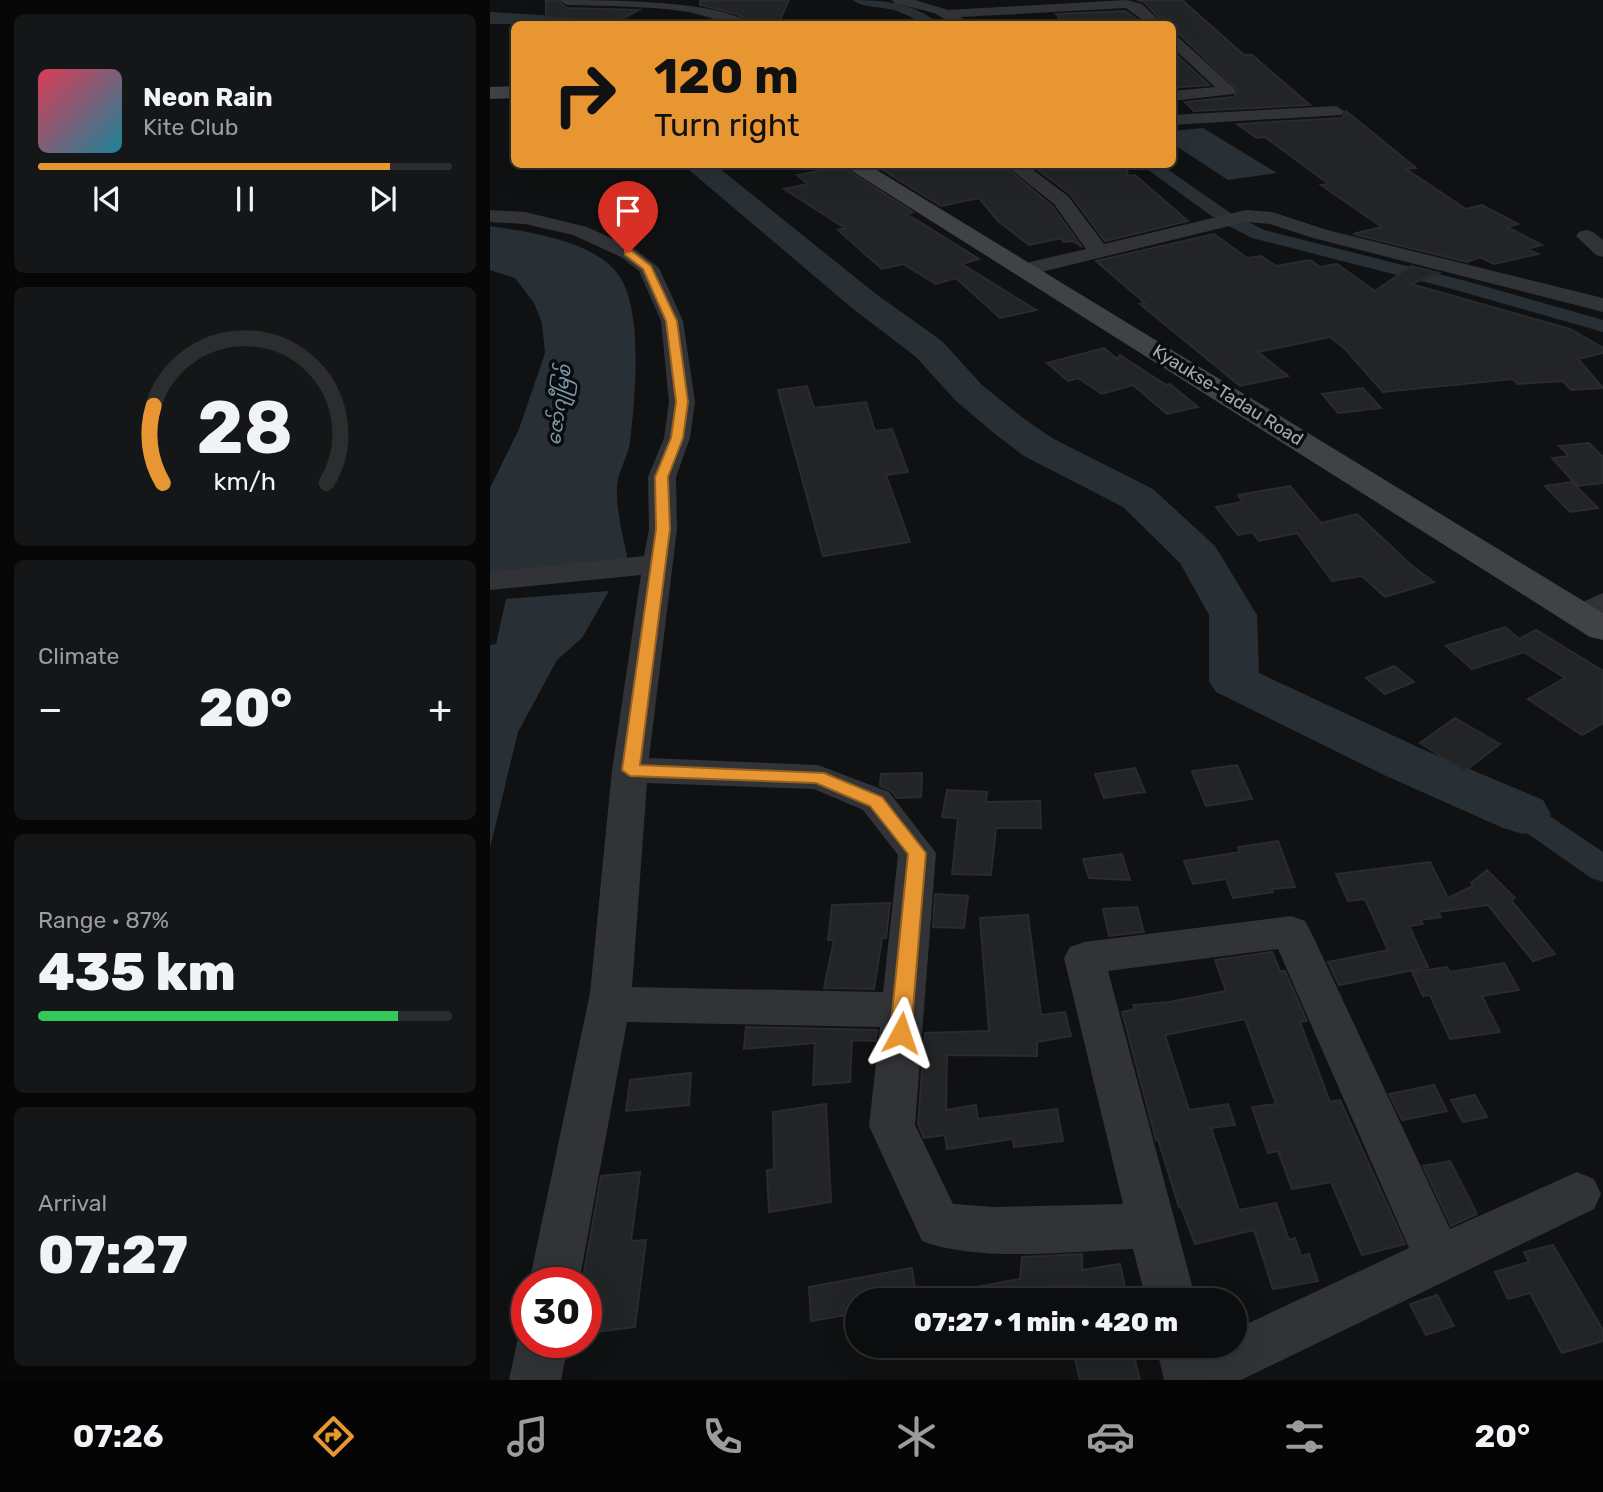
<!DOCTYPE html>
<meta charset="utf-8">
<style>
:root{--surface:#0c0d0e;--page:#151617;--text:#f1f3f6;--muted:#9a9c9e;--line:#2c2d2e;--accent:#e89632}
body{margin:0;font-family:Rubik,"Noto Sans Myanmar",sans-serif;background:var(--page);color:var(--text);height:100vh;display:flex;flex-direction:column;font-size:26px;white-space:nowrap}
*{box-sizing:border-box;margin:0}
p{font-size:23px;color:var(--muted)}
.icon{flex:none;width:38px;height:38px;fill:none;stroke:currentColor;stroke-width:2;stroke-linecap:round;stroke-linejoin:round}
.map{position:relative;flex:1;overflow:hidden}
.sheet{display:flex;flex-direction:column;gap:14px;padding:14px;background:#070708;width:490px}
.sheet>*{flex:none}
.banner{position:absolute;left:21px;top:21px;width:665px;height:147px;border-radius:10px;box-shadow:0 7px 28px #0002,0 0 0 2px var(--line);background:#e89632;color:#111;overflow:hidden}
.speed{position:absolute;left:21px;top:1267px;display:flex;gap:14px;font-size:35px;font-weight:700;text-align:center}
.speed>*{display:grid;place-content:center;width:91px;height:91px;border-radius:50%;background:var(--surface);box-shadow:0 7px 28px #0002,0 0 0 2px var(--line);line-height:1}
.speed .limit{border:10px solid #d22;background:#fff;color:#111}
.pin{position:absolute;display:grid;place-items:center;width:60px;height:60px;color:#fff;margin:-72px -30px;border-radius:50% 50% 50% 0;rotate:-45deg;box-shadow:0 0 7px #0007}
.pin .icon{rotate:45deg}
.me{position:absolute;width:77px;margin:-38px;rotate:5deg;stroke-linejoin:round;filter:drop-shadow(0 0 5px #0008)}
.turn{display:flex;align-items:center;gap:24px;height:147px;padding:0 28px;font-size:32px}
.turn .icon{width:91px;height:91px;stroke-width:2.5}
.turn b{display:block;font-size:49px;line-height:60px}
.big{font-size:52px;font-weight:800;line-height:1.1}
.sheet .card{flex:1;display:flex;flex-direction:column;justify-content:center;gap:10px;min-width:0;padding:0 24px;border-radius:10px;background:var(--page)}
.sheet .dial{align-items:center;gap:0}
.dial svg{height:182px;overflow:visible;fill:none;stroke:var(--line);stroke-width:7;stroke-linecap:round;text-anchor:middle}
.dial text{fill:var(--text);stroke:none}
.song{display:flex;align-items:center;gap:21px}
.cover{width:84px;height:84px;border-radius:10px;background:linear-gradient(135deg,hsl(350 70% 55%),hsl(190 70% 35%))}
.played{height:7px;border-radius:4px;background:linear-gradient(90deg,var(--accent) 85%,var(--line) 85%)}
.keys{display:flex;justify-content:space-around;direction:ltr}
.heat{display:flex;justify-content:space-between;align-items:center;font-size:38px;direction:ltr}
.charge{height:10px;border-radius:5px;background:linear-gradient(90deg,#34c759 87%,var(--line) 0)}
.trip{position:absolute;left:355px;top:1288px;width:402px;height:70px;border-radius:35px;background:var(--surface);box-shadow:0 7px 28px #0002,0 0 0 2px var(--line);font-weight:800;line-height:70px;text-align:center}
.dock{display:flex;height:112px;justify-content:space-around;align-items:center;background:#050506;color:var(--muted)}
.dock .icon{width:49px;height:49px}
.dock .selected{color:var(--accent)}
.dock b{font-size:32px;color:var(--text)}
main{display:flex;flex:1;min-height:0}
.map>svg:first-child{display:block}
</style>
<main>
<section class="sheet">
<div class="card">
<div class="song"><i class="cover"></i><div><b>Neon Rain</b><p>Kite Club</p></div></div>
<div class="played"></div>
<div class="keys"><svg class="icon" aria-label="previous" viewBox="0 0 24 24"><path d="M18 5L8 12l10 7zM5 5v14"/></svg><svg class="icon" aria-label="pause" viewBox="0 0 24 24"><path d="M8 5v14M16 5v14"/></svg><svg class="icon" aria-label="next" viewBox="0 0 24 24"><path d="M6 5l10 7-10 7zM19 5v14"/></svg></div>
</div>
<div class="card dial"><svg viewBox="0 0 100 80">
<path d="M14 69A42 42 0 1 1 86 69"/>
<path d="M14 69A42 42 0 0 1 10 35" stroke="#e89632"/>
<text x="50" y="56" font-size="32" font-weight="700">28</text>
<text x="50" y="72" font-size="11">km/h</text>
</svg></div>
<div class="card"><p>Climate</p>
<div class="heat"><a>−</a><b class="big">20°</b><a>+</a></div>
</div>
<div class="card"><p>Range · 87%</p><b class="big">435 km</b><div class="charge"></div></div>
<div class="card"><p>Arrival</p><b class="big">07:27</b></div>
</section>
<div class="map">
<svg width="1113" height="1380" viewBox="0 0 1113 1380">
<rect width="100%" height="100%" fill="#101112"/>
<!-- water -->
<path fill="#283035" d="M713 128 787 173 738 180 683 144V131Z
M0 226C39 232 102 240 128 274 154 309 145 399 140 442 138 457 127 473 127 488 126 510 133 535 137 556L136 564 0 587V488L29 429 55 353 52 323 44 303 25 278 0 270Z
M119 591 92 638 67 660 28 732 0 848V645L6 644 16 599Z"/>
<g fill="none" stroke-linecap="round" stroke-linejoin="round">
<!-- canal -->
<path fill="#283035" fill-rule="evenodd" d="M363 0C393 0 426 3 449 24 432 26 423 17 407 11 393 6 374 9 363 0Z
M650 164H670L739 212 774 230 976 281 1113 320V332L962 289 762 238 727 220Z
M1033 802 1045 806 1113 852V882L1101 878 1021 822 1017 814 1021 806Z"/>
<!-- river -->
<path fill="#283035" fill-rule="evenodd" d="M0 12 81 17 89 19 92 24H0Z
M192 164H224L386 294 452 341 492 385 533 418 562 438 663 489 725 546 767 615 769 673 932 749 1053 800 1061 814 1053 828 1033 834 1013 828 894 775 726 692 719 681V615L690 563 633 507 534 456 505 434 466 401 426 357 362 308Z"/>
</g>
<!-- building -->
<path fill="#232426" stroke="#2a2b2e" stroke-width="2" d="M56 0H67L77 8 149 10 126 22 56 17Z
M299 0 288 24H262L247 14 210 5V1Z
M647 0H692L754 55H762L820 105 704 111 695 102 744 97 748 90 689 34 682 32V24H675L654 2Z
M635 11 654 24H574L566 14Z
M682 51 719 85 682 88Z
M856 111 926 168 916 169 976 209 992 205 1028 224 1017 227 1052 245 1037 249 1048 254 1004 264 990 257 977 262 863 234 892 227 831 185 839 184 775 137 767 138 747 124 852 118Z
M326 164H348L423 212 417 214 489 259 472 264 546 310 510 318 466 278 446 284 413 264 392 269 348 230 355 228 294 189 318 184 307 175 334 170Z
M383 164H512L562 206 592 247 582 241 573 242 572 238 539 245 508 221 489 198 451 206Z
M540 164H636L638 176 645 175 698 221 615 241 580 194Z
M724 234 757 258 771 256 786 266 820 260 830 267 847 264 885 291 921 266 949 273 921 284 1080 329 1113 348V353L1088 359 1113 388 1081 390 1073 381 1027 384 1023 379 893 392 855 349 840 337 768 352 798 376 750 386 650 304 655 303 606 261Z
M614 348 627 359 630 355 676 385 680 384 708 407 677 414 643 385 612 394 588 378 578 381 557 363Z
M317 386 324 408 376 402 385 431 402 429 418 472 396 475 420 542 333 556 288 390Z
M873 388 891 408 848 413 832 394Z
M1099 443 1113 457V483L1087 486 1062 458 1079 456 1069 446Z
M1082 482 1108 508 1080 512 1055 486Z
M800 486 831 523 867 514 921 565 944 582 895 597 872 576 842 581 807 533 769 541 762 532 748 535 726 507 753 502 748 495Z
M1015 627 1029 639 1046 630 1113 671V723L1092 735 1038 699 1075 678 1034 652 982 669 956 646Z
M904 666 924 682 895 694 876 678Z
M965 718 1010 744 975 771 930 743Z
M747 765 762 799 716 806 702 771Z
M645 768 655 792 614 798 605 774Z
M432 773 431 797 407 798 400 790 390 786 391 774Z
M457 790 497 792 496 802 550 801 551 828H506L501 875 462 874 468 818 452 817Z
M788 841 805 887 781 889 783 892 743 898 736 879 703 884 694 861 750 852 748 847Z
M632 854 640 880 599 878 593 859Z
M940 862 958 898 983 886 981 883 997 870 1025 898 1021 900 1065 954 1043 961 998 905 948 912 951 917 931 920 933 924 919 926 938 967 849 985 838 962 898 950 875 899 858 901 846 874Z
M445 894 478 896 474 928 443 927Z
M400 903 396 938H392L384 989 334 988 344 940H338L342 905Z
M647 907 654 932 619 936 613 909Z
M538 915 551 1015 575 1012 581 1036 547 1042V1056L457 1055 456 1110 486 1105 488 1119 567 1109 573 1141 524 1147 523 1139 457 1149 455 1135 434 1138 428 1124 435 1033 499 1031 490 918Z
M782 952 790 971H795L817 1021 810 1022 840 1102 850 1100 915 1244 872 1255 841 1182 802 1189 788 1151 778 1153 762 1107 786 1104 755 1019 675 1035 699 1110 738 1104 745 1125 721 1128 749 1210 786 1203 799 1240 805 1238 811 1256 819 1254 828 1281 783 1289 764 1230 705 1244 691 1207H689L668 1140H666L632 1012 645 1009 643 1005 679 1002 736 991 725 960Z
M1014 963 1029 990 992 996 1010 1032 960 1039 940 995 933 996 922 972 957 967 960 972Z
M256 1027 387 1030 386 1041 362 1040 360 1082 323 1085 325 1043 254 1049Z
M201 1073 199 1105 136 1111 140 1080Z
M944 1085 957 1111 912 1120 899 1094Z
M985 1095 997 1117 973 1122 961 1100Z
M336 1104 341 1202 279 1212 277 1170 284 1169 283 1112Z
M960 1161 987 1214 961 1226 933 1166Z
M150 1172 141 1241 156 1240 145 1327 96 1333V1283H92L111 1176Z
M1063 1245 1113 1330V1341L1072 1353 1040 1293 1018 1299 1005 1272 1039 1262 1034 1252Z
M592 1254V1270L630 1264 635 1287 609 1291V1287L561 1285 563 1300H476L475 1289 530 1279 532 1257Z
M422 1268 427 1300H368V1313L321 1321 319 1287Z
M947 1295 964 1326 936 1335 920 1304Z
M642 1348 650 1380H590L585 1359Z"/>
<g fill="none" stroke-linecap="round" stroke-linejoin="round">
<!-- minor -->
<path fill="#323337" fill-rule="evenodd" d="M402 0H425L458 10 637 0 652 4 673 24H658L636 8 471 17 479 24H463L444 13 404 3Z
M682 35 687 36 744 88 746 91 744 94 682 101V91L725 87 682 47Z
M846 106 854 111 852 115 682 125V115Z
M514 164H535L578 196 614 244 756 210 782 212 837 230 1113 298V312L823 238 780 224 756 222 535 276 527 275 524 270 527 265 596 249 564 204Z
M0 210 35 212 97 227 145 249 169 268 193 321 205 402 200 438 186 477 187 529 159 758 328 765 399 792 446 853 425 1125 463 1204 504 1207 633 1204 574 958 580 947 594 942 801 916 815 921 821 932 960 1229 1087 1172 1104 1179 1111 1194 1104 1209 751 1380H674L666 1346H746V1329L919 1248 788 949 618 971 706 1300H656L643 1249C582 1251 488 1263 432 1241L379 1126 390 1027 137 1022 89 1283H39L100 993 122 770 151 575 0 590V572L154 556 159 529 158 477 174 438 179 402 171 321 149 271 131 257 83 235 35 224 0 222ZM157 783 324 789 373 810 408 855 393 992 142 987Z
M1096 230 1103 232 1113 240V257L1106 255 1086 236 1089 232Z
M1113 593V615L1090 624 1079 622 1074 615 1079 608Z
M37 1323V1342H79L71 1380H19L27 1342Z"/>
<!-- tertiary -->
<path fill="#323337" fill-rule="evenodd" d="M69 0C111 0 233 0 260 24 237 26 215 14 192 11 154 6 115 6 77 5Z"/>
<!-- secondary -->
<path fill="#404246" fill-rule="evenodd" d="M24 86V98L0 99V87Z
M351 164H377L1113 613V640L1100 637Z"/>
</g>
<!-- route -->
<path fill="#e89632" stroke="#976220" stroke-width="2" d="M135 251H142L161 266 187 321 198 402 193 438 178 477 180 529 150 765 334 773 392 797 436 853 421 1033 418 1039 411 1042 403 1039 400 1033 418 854 380 806 326 783 140 776 132 770 166 529 165 477 181 438 186 402 176 321 153 269 135 255Z"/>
<g text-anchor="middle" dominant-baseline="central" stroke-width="7" stroke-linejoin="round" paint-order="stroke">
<!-- far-street labels -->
<g font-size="18" fill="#a2a9b2" stroke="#0b0c0d">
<text transform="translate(738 395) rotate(32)">Kyaukse-Tadau Road</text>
</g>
<!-- far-water labels -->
<g font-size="19" font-style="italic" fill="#7a9aac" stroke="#0b0c0d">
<text transform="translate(69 405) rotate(-82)">ဇော်ဂျီမြစ်</text>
</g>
</g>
</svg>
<div class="speed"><div class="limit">30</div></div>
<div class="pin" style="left:138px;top:253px;background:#d93025"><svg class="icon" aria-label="arrive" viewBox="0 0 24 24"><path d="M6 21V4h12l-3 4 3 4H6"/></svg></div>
<svg class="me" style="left:411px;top:1033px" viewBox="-20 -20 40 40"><path d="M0-17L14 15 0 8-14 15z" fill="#e89632" stroke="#fff" stroke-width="4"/></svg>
<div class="trip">07:27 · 1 min · 420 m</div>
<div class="banner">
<div class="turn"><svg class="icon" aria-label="right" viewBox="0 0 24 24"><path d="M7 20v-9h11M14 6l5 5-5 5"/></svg><div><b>120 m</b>Turn right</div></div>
</div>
</div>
</main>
<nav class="dock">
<b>07:26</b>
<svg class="icon selected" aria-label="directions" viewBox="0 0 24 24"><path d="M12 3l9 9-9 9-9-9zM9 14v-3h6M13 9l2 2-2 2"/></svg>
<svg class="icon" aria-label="music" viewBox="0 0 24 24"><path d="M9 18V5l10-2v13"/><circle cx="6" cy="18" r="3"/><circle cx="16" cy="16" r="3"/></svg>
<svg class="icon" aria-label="phone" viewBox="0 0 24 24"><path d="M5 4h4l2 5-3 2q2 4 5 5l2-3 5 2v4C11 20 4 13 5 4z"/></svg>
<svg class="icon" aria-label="climate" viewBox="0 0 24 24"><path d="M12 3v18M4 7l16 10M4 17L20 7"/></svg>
<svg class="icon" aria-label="car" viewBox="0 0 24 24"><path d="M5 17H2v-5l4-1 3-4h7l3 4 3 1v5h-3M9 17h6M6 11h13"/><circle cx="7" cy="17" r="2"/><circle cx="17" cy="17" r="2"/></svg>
<svg class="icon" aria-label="filters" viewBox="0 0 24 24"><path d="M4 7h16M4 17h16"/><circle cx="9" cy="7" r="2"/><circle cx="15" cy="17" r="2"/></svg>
<b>20°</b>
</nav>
